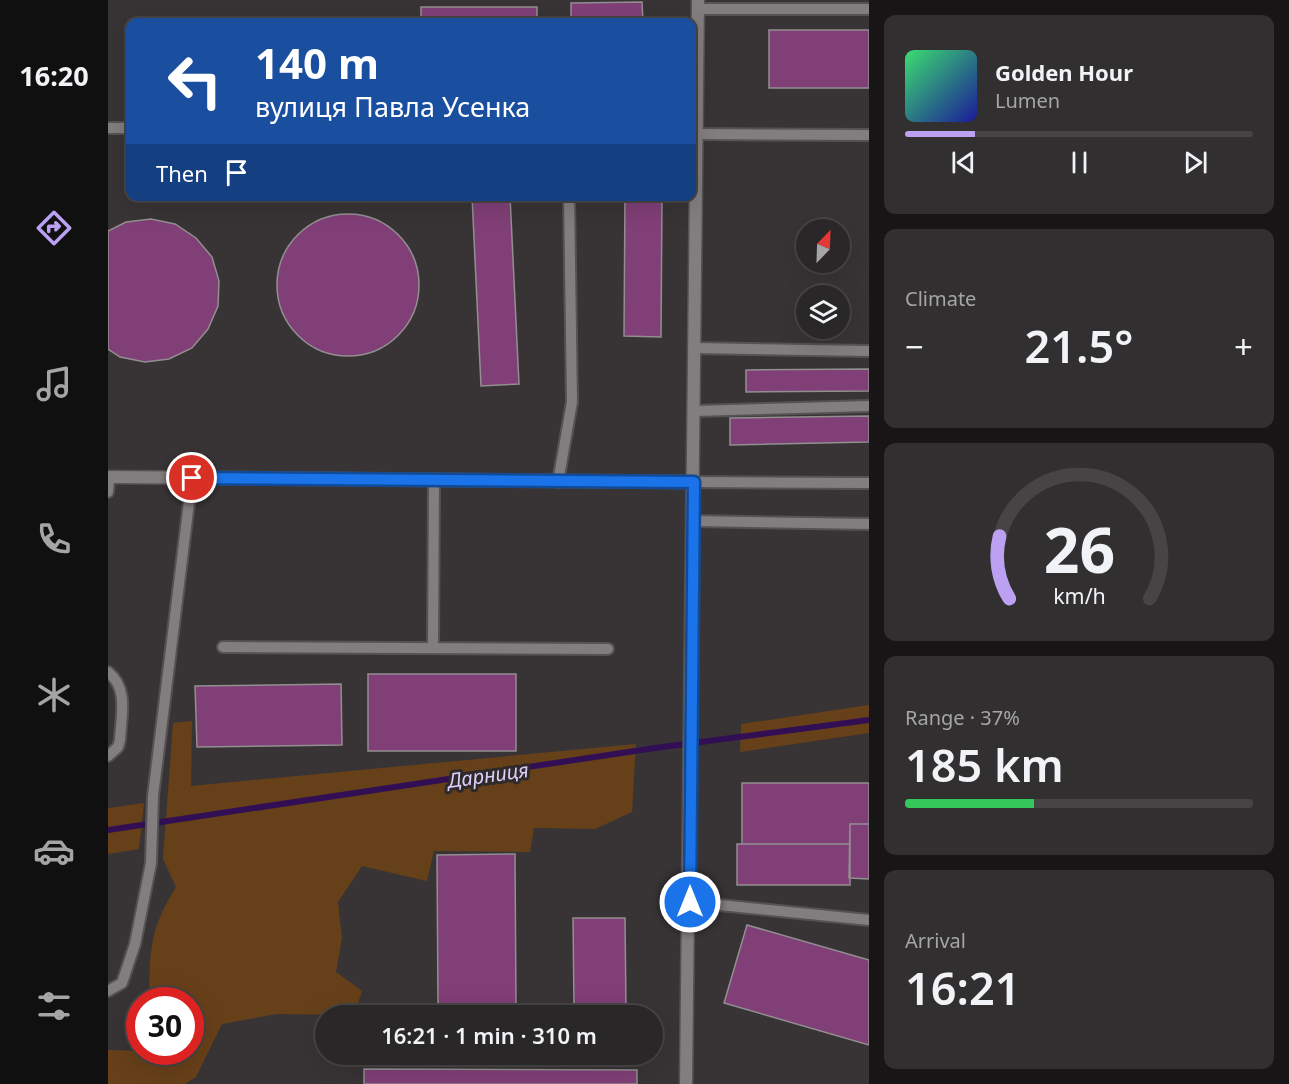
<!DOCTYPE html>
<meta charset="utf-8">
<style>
:root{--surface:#2a2728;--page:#322f30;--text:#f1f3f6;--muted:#a5a5a8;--line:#464445;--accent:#bca0f2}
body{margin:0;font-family:"Noto Sans",sans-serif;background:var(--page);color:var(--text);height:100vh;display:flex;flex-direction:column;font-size:22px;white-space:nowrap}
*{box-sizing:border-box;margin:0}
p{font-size:20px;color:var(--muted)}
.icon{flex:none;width:33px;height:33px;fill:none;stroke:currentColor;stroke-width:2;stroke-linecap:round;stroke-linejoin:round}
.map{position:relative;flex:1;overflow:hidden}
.side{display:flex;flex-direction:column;gap:15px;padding:15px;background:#171516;width:420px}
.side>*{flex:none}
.guide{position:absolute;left:18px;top:18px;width:570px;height:183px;border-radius:12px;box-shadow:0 6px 24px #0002,0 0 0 2px var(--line);background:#1a4fa0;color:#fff;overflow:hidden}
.needle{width:39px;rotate:23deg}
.buttons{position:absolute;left:688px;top:219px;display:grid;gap:12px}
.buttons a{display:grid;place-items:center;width:54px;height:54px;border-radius:50%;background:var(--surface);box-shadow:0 6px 24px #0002,0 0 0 2px var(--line);font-size:30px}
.speed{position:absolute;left:18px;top:987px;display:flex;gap:12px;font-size:30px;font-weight:700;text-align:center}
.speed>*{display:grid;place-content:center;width:78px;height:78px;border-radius:50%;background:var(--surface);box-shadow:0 6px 24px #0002,0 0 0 2px var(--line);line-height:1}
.speed .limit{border:9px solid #d22;background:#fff;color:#111}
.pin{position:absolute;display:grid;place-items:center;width:51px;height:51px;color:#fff;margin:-26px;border:3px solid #fff;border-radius:50%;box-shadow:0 2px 6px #0007}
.me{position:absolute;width:66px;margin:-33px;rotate:0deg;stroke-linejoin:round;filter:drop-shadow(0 0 4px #0008)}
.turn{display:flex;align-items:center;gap:21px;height:126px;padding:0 30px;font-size:27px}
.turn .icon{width:78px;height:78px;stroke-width:2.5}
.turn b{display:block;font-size:42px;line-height:51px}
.then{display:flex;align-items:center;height:57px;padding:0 30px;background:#0003;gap:12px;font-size:22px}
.big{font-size:45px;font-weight:600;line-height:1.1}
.side .widget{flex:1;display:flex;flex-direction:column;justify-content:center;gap:9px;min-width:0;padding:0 21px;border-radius:12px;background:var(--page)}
.side .dial{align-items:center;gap:0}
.dial svg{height:156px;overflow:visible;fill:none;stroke:var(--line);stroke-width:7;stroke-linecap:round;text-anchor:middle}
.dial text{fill:var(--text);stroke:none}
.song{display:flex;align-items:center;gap:18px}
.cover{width:72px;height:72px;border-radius:9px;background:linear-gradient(135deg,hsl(140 70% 55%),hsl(240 70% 35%))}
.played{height:6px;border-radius:3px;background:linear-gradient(90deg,var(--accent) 20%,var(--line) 20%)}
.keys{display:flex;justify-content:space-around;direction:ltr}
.heat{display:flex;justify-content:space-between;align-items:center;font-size:33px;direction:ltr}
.charge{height:9px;border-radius:4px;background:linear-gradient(90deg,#34c759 37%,var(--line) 0)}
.trip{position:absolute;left:207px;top:1005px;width:348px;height:60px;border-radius:30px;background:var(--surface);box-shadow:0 6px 24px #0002,0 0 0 2px var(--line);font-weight:600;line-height:60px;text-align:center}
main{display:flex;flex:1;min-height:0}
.menu{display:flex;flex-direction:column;width:108px;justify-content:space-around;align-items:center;background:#111010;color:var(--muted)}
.menu .icon{width:42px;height:42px}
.menu .selected{color:var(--accent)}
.menu b{font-size:27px;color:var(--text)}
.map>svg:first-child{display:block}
</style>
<main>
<nav class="menu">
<b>16:20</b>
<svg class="icon selected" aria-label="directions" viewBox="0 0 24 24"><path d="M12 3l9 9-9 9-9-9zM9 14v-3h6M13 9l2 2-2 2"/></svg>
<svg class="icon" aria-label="music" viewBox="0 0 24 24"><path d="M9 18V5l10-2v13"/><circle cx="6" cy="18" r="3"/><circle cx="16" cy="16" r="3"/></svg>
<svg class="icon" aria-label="phone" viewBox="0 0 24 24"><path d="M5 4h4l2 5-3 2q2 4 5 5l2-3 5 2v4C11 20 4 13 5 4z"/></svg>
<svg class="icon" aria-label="climate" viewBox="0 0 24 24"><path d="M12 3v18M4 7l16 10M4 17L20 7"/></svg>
<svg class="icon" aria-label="car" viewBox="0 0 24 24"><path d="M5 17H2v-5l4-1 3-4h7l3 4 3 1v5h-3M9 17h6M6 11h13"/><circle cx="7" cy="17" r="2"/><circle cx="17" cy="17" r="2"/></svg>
<svg class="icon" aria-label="filters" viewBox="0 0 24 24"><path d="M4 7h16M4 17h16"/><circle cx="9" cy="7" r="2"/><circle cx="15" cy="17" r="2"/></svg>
</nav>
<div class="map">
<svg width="761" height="1084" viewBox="0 0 761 1084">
<rect width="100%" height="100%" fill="#383435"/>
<!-- green -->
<path fill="#664019" d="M761 705V733L632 752 633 724Z
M84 721 83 786 528 744 524 812 487 829 426 828 422 852 326 851 319 881 254 866 230 902 234 938 228 972 254 991 246 1015 168 1014 114 1024 88 1077 77 1084H0V1050L82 1052V1000H41C42 951 41 930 68 887L55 859 65 723Z
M36 803 31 849 0 854V808Z"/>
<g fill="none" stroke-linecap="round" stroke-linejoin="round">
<!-- stream -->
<path stroke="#320f54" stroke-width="6" d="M0 830 547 748 761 720"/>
</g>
<!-- building -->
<path fill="#803f77" stroke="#928f91" stroke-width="1.5" d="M534 2 535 22H463V3Z
M313 7H429V22H313Z
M661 30H761V88H661Z
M364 196H402L411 384 373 386Z
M517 196H554L553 337 516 336Z
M169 285a71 71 0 1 1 142 0a71 71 0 1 1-142 0Z
M43 219 67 224 88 238 104 257 111 281 110 306 100 329 84 348 61 359 37 362 12 357 0 349V231L18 222Z
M761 369V391L638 392V370Z
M761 416V442L622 445V418Z
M260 674H408V751H260Z
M233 684 234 745 89 747 87 686Z
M634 783H761V824H742V844H634Z
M742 824H761V879L741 878Z
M629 844H742V885H629Z
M407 854 408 1005H330L329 855Z
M465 918H517L518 1009 466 1010Z
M639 925 761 960V1045L616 1003Z
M256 1069 529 1070V1084H256Z"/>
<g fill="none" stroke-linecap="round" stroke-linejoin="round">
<defs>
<path id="service" d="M590 9H761
M0 128H22
M589 134 761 135
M588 348 761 351
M587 411 761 406
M450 482 464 402 461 196
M586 482 761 483
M0 492 1 477
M586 521 761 524
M115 647 500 649
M325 648 326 480
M0 672C21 689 13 715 12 740L10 747 0 756
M582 902 761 920
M0 991 14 983 27 944 43 863 45 796 84 478"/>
<path id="minor" d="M0 477 586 482
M578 1084 590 0"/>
</defs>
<!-- service casing -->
<use href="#service" stroke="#555253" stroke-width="14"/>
<!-- minor casing -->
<use href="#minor" stroke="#555253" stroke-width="15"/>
<!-- service -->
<use href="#service" stroke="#827d7e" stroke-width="10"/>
<!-- minor -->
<use href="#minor" stroke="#827d7e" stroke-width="12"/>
</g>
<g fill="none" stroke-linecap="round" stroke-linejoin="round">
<defs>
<path id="route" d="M84 478 586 482 582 902"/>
</defs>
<!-- route casing -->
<use href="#route" stroke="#114b97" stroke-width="15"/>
<!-- route -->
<use href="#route" stroke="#1a73e8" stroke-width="10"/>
</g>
<g text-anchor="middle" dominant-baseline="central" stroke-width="6" stroke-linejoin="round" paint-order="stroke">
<!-- water labels -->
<g font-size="20" font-style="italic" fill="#ddcef7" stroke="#2e2a2b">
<text transform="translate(380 775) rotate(-8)">Дарниця</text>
</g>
</g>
</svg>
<div class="buttons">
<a><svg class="needle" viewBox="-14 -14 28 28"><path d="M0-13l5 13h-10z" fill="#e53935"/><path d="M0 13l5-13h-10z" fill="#a5a5a8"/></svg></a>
<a><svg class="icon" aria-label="layers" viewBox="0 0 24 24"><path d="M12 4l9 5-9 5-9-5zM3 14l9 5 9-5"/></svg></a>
</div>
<div class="speed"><div class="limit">30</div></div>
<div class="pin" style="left:84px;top:478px;background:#d93025"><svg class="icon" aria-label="arrive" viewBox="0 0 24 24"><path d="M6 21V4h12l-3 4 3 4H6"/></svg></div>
<svg class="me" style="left:582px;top:902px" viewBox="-20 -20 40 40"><circle r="17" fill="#1a73e8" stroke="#fff" stroke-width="3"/><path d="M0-11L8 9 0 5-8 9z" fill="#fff"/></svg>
<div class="trip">16:21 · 1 min · 310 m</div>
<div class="guide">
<div class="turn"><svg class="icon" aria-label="left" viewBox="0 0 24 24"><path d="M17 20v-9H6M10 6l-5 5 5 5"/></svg><div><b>140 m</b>вулиця Павла Усенка</div></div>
<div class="then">Then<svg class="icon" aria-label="arrive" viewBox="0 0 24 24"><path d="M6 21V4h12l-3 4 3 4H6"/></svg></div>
</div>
</div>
<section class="side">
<div class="widget">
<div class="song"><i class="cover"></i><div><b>Golden Hour</b><p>Lumen</p></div></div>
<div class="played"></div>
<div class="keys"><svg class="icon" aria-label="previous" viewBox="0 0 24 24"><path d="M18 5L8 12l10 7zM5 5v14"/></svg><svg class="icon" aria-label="pause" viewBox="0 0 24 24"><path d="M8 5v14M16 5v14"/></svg><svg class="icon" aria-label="next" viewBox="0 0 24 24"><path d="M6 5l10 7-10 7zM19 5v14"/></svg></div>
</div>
<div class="widget"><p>Climate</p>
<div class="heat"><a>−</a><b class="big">21.5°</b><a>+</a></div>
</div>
<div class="widget dial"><svg viewBox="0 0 100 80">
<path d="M14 69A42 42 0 1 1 86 69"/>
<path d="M14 69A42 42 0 0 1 9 37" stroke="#bca0f2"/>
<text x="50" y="56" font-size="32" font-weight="700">26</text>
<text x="50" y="72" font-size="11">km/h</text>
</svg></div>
<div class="widget"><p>Range · 37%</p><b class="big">185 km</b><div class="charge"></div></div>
<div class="widget"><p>Arrival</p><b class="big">16:21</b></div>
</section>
</main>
